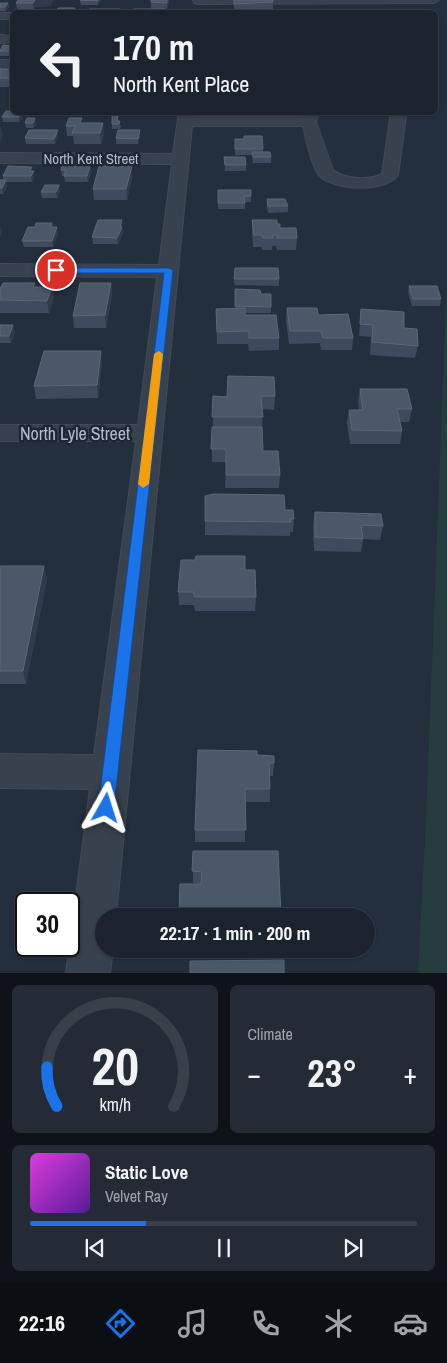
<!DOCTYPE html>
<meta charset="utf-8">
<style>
:root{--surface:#1b232e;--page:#242b36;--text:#f1f3f6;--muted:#a0a4aa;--line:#39404a;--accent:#1a73e8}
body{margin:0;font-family:"Archivo Narrow",sans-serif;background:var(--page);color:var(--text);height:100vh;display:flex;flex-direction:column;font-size:19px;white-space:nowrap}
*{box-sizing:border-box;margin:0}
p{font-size:16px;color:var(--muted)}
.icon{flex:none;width:28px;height:28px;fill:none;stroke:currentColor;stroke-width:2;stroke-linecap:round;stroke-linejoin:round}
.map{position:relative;height:973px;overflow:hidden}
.side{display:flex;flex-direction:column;gap:12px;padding:12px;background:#0f1319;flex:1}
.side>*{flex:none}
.banner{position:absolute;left:10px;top:10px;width:428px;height:105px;border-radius:8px;box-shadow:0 1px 4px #0004,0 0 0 1px var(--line);background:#1b232e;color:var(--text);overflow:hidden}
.speed{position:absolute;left:15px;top:892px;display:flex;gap:10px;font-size:25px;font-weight:700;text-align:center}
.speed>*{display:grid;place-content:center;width:65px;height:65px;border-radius:50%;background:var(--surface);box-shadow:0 1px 4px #0004,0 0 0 1px var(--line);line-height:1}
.speed .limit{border:2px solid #111;border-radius:8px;background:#fff;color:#111}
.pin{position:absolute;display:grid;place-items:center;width:42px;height:42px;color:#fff;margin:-21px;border:2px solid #fff;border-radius:50%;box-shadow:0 1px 5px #0007}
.me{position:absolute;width:55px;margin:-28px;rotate:6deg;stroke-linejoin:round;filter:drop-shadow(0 0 4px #0008)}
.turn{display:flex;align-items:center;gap:18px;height:105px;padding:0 20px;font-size:22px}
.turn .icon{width:65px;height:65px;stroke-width:2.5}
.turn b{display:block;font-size:35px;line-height:42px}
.big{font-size:38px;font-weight:800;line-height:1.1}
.side .card{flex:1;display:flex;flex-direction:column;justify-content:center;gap:8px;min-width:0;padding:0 18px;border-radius:8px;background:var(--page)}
.side .dial{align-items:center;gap:0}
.dial svg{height:130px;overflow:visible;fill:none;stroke:var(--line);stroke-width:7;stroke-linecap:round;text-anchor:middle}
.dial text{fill:var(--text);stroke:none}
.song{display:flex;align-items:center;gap:15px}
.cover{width:60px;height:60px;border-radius:8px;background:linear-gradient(135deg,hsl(300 70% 55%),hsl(270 70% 35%))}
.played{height:5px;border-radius:2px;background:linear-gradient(90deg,var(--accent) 30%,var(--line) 30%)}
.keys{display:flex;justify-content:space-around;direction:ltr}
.heat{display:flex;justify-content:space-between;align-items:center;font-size:28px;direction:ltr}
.side .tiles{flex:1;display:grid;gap:12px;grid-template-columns:1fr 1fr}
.card:last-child{grid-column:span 2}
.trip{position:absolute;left:95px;top:908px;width:280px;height:50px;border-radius:25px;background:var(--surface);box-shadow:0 1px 4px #0004,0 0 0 1px var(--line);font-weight:800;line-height:50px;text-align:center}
.menu{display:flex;height:80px;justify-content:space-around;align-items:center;background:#0b0e12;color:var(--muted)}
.menu .icon{width:35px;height:35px}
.menu .selected{color:var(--accent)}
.menu b{font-size:22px;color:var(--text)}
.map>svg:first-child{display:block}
</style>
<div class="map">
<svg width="447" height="973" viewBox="0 0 447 973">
<rect width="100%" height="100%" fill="#242f3e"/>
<!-- green -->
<path fill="#263c3f" d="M447 280V973H418L426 818Z"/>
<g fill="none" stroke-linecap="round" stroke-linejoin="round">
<defs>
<path id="minor" d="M193 0H439L434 3 198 4 194 3Z
M0 13H12V19H0Z
M0 35 12 36V42L0 43Z
M0 60H12V68H0Z
M179 112H193V117H302L304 112H321L317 117 316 122 333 170C345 179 369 181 382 174L391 112H405L406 116 398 175C386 193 333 191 319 175 311 167 306 138 303 126H192L116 916H104V949H113L110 973H66L90 789 0 788V754L94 755 136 441H0V425H138L157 277 0 276V264L159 265 172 164 0 163V153L173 154Z"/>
</defs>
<!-- minor casing -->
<use href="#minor" stroke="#414a57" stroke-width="2"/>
<!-- minor -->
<use href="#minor" fill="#38414e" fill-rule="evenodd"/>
</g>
<!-- wall -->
<path fill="#3f4b5c" d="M18 0H53V1L50 6 36 7 34 10H17L16 3Z
M80 0H100L101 1 98 5H81Z
M169 0 167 11H165V12H132L151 9V2Z
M234 0 273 2V10L234 12Z
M0 3H8L9 7 6 11H0Z
M12 46V56H0V50Z
M0 78H12V87H0Z
M118 116V121L121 126 120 129H112V124Z
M2 117H23L19 122H3Z
M35 118 36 124 33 128H26L25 123Z
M83 123 104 133 101 144H74L73 136H67L66 126Z
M58 130V136L55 144H26L25 138Z
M140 130V135L138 144H116V138Z
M235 139 263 149V152L271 157V163H253L252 155H235Z
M224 157 246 165V171H225Z
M90 166 91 172 88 182H65L64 176H62L61 170Z
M132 166V177L127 200H94L93 189Z
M32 171 34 177 32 182H6L7 186 3 194H0V180H3V176Z
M59 185 60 191 57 198H42L41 192Z
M218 190 251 196V202H245V209H218Z
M267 199 288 206V212L268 213 267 205Z
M252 220 277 224 280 228 297 238 296 250H277L276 246H272V250H262V247H253L252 231Z
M52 223 53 227 58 234 53 247H24L22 241 35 227Z
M122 227 123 233 118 244H93L92 237Z
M235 268 279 279V286L234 285Z
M111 283 112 295 106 328H74L73 316Z
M409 286 441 299 440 306H412L408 293Z
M35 287H52L54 299 49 313H0V289Z
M235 289 261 294 271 307V313H245V315L279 338V350L249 351 248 344H217L216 309 235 308Z
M287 308 318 315 353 338 352 350H321L320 343 289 344 286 321Z
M361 309 404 328 418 346 415 358 370 355 371 337 359 336Z
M0 325 15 332 11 343H0Z
M102 364 98 398 36 399 34 386Z
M360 389 412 409 409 422H400L402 431 400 444H350L347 423 349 410H359L358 402Z
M213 396H275L274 410 262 409 263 451 280 475 279 488H225L226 462H212V427H213Z
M285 510 294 519 293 532H290V536L205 535V521Z
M315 512 383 526 380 540 363 539 361 552 314 551 313 525Z
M195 560 245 570 256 597 255 611H195L194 605H179L178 592Z
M0 566H44L47 580 26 684H0Z
M257 755 274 763 273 776H270V802H245V842H195V830Z
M193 851 281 916H179L180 884H201L193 883Z"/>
<!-- shaded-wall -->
<path fill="#2f3b4b" d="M35 0H53V1L50 6 36 7 34 10 33 3Z
M98 0H100L101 1 98 5Z
M167 0H169L167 11Z
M8 3 9 7 6 11 5 7Z
M21 112H22L23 117 19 122V117Z
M35 118 36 124 33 128V123Z
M103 123 104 133 101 144 100 133Z
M1 126 3 136 0 142V128Z
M58 130V136L55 144 54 139Z
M140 130V135L138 144V139Z
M90 166 91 172 88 182 87 176Z
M132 166V177L127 200 126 189Z
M34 171V177L32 182 31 176Z
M6 180 7 186 3 194 2 188Z
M59 185 60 191 57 198 56 192Z
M122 220V229V227L123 233 118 244 117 238Z
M1 226 2 232 0 238V229Z
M57 227 58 234 53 247 52 241Z
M111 283 112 295 106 328 105 315Z
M52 287 54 299 49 313 47 301Z
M13 325 15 332 11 343 9 336Z
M101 351 102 364 98 398 97 385Z
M44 566 47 580 26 684 23 671Z"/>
<!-- building -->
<path fill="#4b5868" stroke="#5c6777" d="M18 0H35L33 3H16Z
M80 0H98V1Z
M151 0H167V3L151 2Z
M234 0H273V2L234 4Z
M0 3H8L5 7H0Z
M58 8H75L73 12H56Z
M89 9H120L119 12H87Z
M133 9H165L164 12H132Z
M250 10 267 11V12H249Z
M3 45 12 46V51H0Z
M0 69 12 70V78H0Z
M6 111H12V112H21L19 117H2Z
M112 116H118L117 121H120L119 124H112Z
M27 118H35L33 123H25Z
M69 118H82L80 123H103L100 133H72L75 126H66Z
M29 130H58L54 139 25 138Z
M118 130H140L138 139 116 138Z
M244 136H262L263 149H235V139H244Z
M252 152H270L271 157H253Z
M224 157H245L246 165H225Z
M8 166 32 167 30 171H34L31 176H3Z
M62 166H90L87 176H64L66 170H61Z
M99 166H132L126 189H93Z
M0 180H6L2 188H0Z
M45 185H59L56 192H41Z
M218 190H251V196H244L245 203H218Z
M267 199H285L288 206H268Z
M98 220H122L120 227H122L117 238 92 237Z
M252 220H277V224H280V228H296L297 238H277V235H272L273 238H263L262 235H254Z
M36 223H52L50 227H57L52 241H22L28 227H35Z
M235 268H278L279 279H234Z
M3 283H35L33 287H52L47 301 0 300V289Z
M80 283H111L105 315 73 316Z
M409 286H437L441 299H413Z
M235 289 260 290 261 294H271V307L235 306Z
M245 308V315H276L279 338H249V331L217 332 216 309Z
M287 308H317L318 315 348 314 353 338H323L321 331H290Z
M361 309 404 312V328L417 329 418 346 372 342 373 325 360 324Z
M0 325H13L9 336H0Z
M44 351H101L97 385 34 386Z
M228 376 274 377 275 396H261L263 417H212L213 396 227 397Z
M360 389H407L412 409H397L402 431 352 430 349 410H363Z
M212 427H262L263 451H278L280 475H226V449H211Z
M214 494 284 495 285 510H293L294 519H290L291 522 205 521V496Z
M315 512 381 514 383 526 361 525 363 539 315 537Z
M196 556H245V570H255L256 597H194V592H178L181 560H195Z
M0 566H44L23 671H0Z
M198 750 257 751V755L274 756V763H269L270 789H245L246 830H195Z
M193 851H278L281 916H179L180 884H201L202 872 192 871Z
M284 960V973H190V961Z"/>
<!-- route -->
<path fill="#1a73e8" stroke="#114b97" d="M168 268 173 270 114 808 112 814 106 816 101 814 98 808 164 273H56L52 270 56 268Z"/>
<!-- slow -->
<path fill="#f59e0b" d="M159 351 163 354 149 484 143 488 138 484 154 354Z"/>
<g text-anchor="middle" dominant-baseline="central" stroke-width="5" stroke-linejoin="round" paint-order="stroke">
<!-- far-street labels -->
<g font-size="15" fill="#b4bcc9" stroke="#1d2633">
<text x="91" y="158">North Kent Street</text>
</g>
<!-- street labels -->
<g font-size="18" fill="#b4bcc9" stroke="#1d2633">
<text x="75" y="433">North Lyle Street</text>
</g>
</g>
</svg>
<div class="speed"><div class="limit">30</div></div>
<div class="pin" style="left:56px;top:270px;background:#d93025"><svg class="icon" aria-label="arrive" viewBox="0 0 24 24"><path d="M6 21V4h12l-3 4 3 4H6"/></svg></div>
<svg class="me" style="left:106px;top:808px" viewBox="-20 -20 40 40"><path d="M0-17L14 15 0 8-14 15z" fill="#1a73e8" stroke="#fff" stroke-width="4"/></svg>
<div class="trip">22:17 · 1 min · 200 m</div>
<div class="banner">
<div class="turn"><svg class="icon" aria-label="left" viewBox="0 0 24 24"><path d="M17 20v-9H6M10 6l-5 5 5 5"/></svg><div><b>170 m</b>North Kent Place</div></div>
</div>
</div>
<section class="side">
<div class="tiles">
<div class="card dial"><svg viewBox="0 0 100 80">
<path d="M14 69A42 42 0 1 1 86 69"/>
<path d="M14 69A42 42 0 0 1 8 45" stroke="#1a73e8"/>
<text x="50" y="56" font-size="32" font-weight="700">20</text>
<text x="50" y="72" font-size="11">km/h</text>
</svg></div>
<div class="card"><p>Climate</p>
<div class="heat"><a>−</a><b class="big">23°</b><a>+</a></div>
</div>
<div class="card">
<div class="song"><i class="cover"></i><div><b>Static Love</b><p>Velvet Ray</p></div></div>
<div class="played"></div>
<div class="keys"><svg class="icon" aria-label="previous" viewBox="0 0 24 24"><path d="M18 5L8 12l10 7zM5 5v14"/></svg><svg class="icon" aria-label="pause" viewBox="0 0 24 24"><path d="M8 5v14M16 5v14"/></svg><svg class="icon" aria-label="next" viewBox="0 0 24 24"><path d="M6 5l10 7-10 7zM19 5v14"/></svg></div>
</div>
</div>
</section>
<nav class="menu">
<b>22:16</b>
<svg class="icon selected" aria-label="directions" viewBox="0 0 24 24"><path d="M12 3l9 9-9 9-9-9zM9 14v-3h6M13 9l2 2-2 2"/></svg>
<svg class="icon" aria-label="music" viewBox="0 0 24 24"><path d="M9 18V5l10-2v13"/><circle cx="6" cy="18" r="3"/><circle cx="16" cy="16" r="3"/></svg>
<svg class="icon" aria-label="phone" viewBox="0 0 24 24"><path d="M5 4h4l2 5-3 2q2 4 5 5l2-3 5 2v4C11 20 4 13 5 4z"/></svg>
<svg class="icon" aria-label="climate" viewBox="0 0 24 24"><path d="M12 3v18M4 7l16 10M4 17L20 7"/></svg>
<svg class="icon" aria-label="car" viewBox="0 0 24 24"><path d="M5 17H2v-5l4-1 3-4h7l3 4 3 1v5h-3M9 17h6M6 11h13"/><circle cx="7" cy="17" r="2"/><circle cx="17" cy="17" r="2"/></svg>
</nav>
